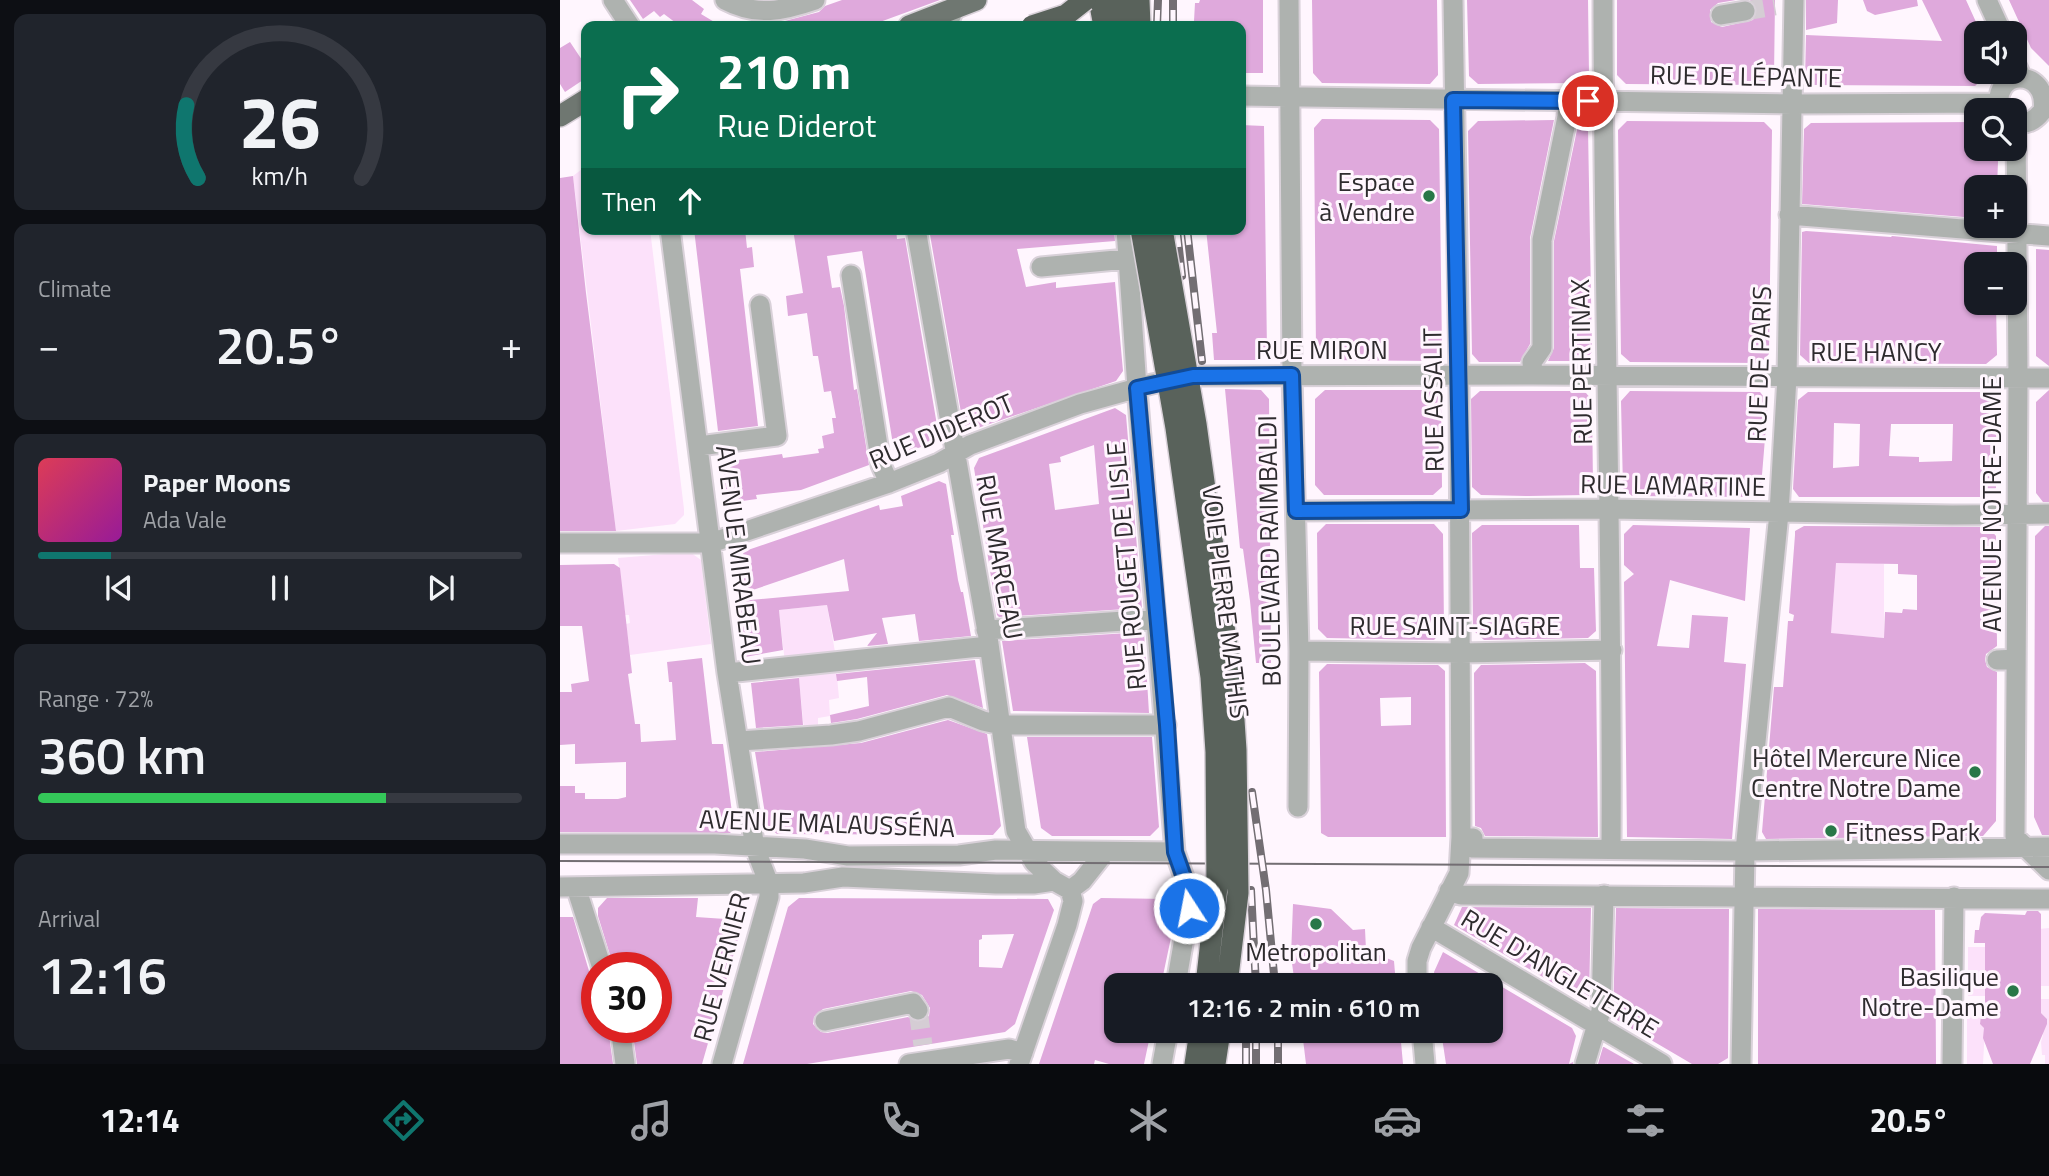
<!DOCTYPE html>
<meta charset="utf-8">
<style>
:root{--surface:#171b24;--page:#20242c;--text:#f1f3f6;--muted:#9ea1a6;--line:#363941;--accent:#0f766e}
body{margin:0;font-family:"Titillium Web",sans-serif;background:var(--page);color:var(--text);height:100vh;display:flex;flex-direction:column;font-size:26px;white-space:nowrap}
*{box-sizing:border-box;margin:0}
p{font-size:23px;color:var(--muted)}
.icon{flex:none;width:38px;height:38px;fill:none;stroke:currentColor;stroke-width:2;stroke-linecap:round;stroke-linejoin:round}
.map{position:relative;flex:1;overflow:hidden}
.sheet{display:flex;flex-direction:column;gap:14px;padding:14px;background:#0d0f14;width:560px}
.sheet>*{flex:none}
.guide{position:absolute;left:21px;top:21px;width:665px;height:214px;border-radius:14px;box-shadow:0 2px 5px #0004;background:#0b6e4f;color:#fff;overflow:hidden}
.fabs{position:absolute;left:1404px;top:21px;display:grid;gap:14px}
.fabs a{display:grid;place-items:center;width:63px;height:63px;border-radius:14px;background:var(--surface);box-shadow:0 2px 5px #0004;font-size:35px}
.speed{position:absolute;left:21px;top:952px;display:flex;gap:14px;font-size:35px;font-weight:700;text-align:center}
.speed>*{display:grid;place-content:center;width:91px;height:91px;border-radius:50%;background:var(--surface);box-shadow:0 2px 5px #0004;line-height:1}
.speed .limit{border:10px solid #d22;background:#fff;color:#111}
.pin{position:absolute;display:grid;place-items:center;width:60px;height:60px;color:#fff;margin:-30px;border:4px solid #fff;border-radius:50%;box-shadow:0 2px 7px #0007}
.me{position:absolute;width:77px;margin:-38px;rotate:349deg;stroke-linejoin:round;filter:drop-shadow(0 0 5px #0008)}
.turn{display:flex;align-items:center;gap:24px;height:147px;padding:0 21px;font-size:32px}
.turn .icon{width:91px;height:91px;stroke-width:2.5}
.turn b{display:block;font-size:49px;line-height:60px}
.then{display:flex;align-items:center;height:66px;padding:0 21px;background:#0003;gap:14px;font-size:26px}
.big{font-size:52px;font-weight:600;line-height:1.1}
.sheet .card{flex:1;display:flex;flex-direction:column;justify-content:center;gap:10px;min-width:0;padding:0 24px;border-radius:14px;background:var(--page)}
.sheet .dial{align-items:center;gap:0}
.dial svg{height:182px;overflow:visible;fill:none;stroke:var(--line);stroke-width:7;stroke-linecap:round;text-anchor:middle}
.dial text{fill:var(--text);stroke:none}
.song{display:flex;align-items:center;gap:21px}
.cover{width:84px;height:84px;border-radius:10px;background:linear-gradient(135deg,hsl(350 70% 55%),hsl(300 70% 35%))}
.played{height:7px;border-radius:4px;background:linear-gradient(90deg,var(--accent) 15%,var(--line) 15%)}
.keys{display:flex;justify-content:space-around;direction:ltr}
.heat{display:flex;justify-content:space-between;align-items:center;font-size:38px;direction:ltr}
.charge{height:10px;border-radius:5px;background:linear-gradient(90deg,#34c759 72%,var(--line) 0)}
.trip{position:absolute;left:544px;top:973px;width:399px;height:70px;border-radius:14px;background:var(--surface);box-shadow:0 2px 5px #0004;font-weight:600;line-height:70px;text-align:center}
.dock{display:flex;height:112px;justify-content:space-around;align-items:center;background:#090b0e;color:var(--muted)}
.dock .icon{width:49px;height:49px}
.dock .active{color:var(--accent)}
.dock b{font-size:32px;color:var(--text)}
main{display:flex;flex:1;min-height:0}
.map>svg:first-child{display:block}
</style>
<main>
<section class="sheet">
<div class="card dial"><svg viewBox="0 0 100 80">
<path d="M14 69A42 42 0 1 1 86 69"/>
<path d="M14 69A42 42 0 0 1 9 37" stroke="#0f766e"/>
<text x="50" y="56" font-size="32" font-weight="700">26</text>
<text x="50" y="72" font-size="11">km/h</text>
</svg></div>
<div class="card"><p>Climate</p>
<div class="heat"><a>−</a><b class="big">20.5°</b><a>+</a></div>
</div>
<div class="card">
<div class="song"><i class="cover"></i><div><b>Paper Moons</b><p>Ada Vale</p></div></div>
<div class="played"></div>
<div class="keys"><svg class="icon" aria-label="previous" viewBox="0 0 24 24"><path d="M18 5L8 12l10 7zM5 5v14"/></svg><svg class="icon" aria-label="pause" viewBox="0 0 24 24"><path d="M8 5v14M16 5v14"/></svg><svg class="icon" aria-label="next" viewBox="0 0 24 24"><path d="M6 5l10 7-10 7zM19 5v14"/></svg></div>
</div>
<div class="card"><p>Range · 72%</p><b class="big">360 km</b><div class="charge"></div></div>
<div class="card"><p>Arrival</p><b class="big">12:16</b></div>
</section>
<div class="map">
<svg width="1489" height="1064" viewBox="0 0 1489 1064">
<rect width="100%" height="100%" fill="#fff6fe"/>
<!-- green -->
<path fill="#fce1fa" d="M26 166V229H90L124 509V515L115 524 56 531 13 176Z
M130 552 141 560 151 644 70 655 66 624 70 623 69 615H65L58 558Z
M1267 555 1324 564V638L1267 633 1272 616 1275 571Z
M267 605 276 658 225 663 219 610Z
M276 666 279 698 269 700 270 716 258 718V730H244L238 669Z
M1489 928V986H1480L1479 929Z
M1408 947H1425V996H1408Z
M1481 999H1489V1064H1485V1055H1482L1481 1042 1483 1035 1481 1030 1487 1024V1019L1481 1013Z
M1425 1008C1425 1015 1420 1017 1420 1024L1425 1028 1423 1064H1407V1009Z"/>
<!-- building -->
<path fill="#dfa9dc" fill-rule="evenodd" d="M70 0H132L144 9 141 14 161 26H120L104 14 100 17 94 11 83 19Z
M282 0H380L309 26H214L221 22 259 12 265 6Z
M640 0H703V73H681V26H639V22L634 21 635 3H639Z
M752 0H877L878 75 870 84 762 83 753 73Z
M907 0H1028L1029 75 1019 83 918 84 909 76Z
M1057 0H1176L1158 3 1150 10 1151 22 1162 27 1193 20 1197 10 1190 0H1215L1214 76 1205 85 1066 84 1057 75Z
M1246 0H1278L1277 23 1246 30Z
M1303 0H1357L1358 6 1315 15 1307 11Z
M1362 0H1406L1421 33H1416V72H1430L1415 86 1252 85 1245 79 1246 35 1382 41Z
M1449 0H1489V66L1471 48Z
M10 42 26 66V78L5 92 0 84V48Z
M762 119 870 120 879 129 882 351 873 361 765 360 756 352 754 128Z
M994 120 970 238V344L960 362H919L912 354 908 131 918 121Z
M1019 120 1028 129 1032 352 1024 361H988L994 348V241Z
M1067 121 1204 122 1212 130 1209 354 1200 363 1070 362 1061 354 1058 130Z
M1416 122V149H1438V162L1437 187H1416V218L1242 204 1244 129 1251 123Z
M681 125 704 126 707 352 698 360H654L652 333H657L646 229H681Z
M13 176 26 293 56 531H0V178Z
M134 229H185L187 248 192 247 194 267 180 269 198 426 158 431Z
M233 229H336L337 239 345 238 378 431 369 444 342 454 334 451 302 251 267 256 272 288 280 287 284 306 294 390 297 389 309 465 241 490 196 495 197 499 167 503 163 466 171 465V461L222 454 223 458 259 453 258 449 264 448 262 436 274 433 272 418H276L271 391 264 392 258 356H253L247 313 228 316 226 296 243 293Z
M369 229H554L555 241 457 249 466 287 496 282V288L555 282 563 371 556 381 412 430 403 424Z
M1246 231 1331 237 1332 236 1437 246V264H1416V303H1436L1437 355 1426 364 1249 363 1240 355 1242 232Z
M1476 249 1489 250V366L1476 356Z
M665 389 701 390 709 399 711 663H696L690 601 683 549 680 548Z
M765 390H873L881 399 882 487 873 495H764L755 485V399Z
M1489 390V502H1483L1476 493V402Z
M920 391H1022L1026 393 1032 400 1033 487 1024 495 969 496 921 495 912 487 911 399Z
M1070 391 1200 392 1208 402 1201 487 1191 497 1072 496 1063 488 1061 401Z
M1248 392H1427L1437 400 1436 488 1427 497H1239L1233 489 1238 400ZM1274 423 1300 424 1299 466 1273 468ZM1331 424H1393L1392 461 1359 462V457L1329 456Z
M555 408 566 415 582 608 439 617 437 615 414 468 419 458ZM534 445 539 504 495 510 489 464 501 462 500 457Z
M379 481 386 484 394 535H391L398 580 401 592H403L411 636 359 641 355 614 322 618 328 644 307 646 317 633 274 641 267 605 219 610 223 650 185 657 179 601 289 591 284 559 178 595 175 565 185 551 319 505 320 510 343 506 341 496Z
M766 524H874L883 534 884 629 874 640 767 638 758 629 757 533Z
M922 525H1019L1020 568H1034L1036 631 1028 638 924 640 913 630 912 533Z
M1073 525 1190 528 1185 601 1110 580 1097 646 1129 648 1132 615 1168 617 1164 662 1186 664 1172 839 1067 837 1064 582 1074 574 1064 565V534Z
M1244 526 1428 527 1436 536 1437 646 1426 654 1425 660 1427 667 1437 672 1436 821 1423 836 1206 839 1202 832 1214 687H1223L1228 621H1233L1234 615 1229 613 1235 535V531ZM1276 563 1338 564V574L1357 575V610L1343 609 1342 613 1325 612 1324 638 1271 633Z
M1485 526H1489V835H1482L1474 817 1475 536Z
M54 564 60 568 72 673 68 674 75 724H80L81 742 116 740 112 682H109L107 662 142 658 152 744H163L174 828 170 833 0 832V786H15V793H25V799H58L66 797V762L15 764V744L0 745V692H12L11 684 29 681 22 626H0V565Z
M584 632 589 713 453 711 442 641Z
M415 660 423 708 387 695 297 719 271 723 270 715 309 706 307 677 277 681 276 674Z
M1025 663 1036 671 1038 837 925 836 921 828 915 826 914 673 921 665Z
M767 664 878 665 885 671 886 837H768L761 833 759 672ZM851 697V725L821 726 820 698Z
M239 678 243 725 196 728 191 683Z
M388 720 427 734 441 826 433 835 217 834 207 826 195 752 301 743Z
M467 737H592L599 827 590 836H492L481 828Z
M47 898H138L136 917 180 920 182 925 142 1064H77L72 1027H96V968H54L38 916V908Z
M239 898 488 899 494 910 455 1024 445 1032 247 1064H183L228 907ZM454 934 442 968 419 967V940L422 939V935ZM351 991 362 995 370 1008 369 1016 360 1022 354 1021 348 1017 267 1033 261 1032 253 1024 254 1017 263 1009Z
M541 898 608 899 617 909 601 985H556V1031H591L584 1064H549L535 1060 534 1064H479L533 904Z
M733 904 771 909 793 930 805 929 806 950 834 961 836 985H735L731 956Z
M902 907 1031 908 1029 997 1022 1000 894 925Z
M1056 908 1169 909 1168 1058 1158 1064H1132L1057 1020 1053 1014Z
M1198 909 1375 910 1376 1064H1198Z
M1467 911H1478L1481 914V1013L1487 1019V1024L1470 1064H1433L1423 1038 1424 1028 1420 1024 1421 1015 1425 1013V943H1414L1415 930H1419L1421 917 1425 913 1465 915Z
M0 917H13L37 998V1027H48L53 1064H0Z
M883 952 1012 1028 1016 1036 1009 1064 1013 1062V1064H886L881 1031H931V985H876L874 972Z
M742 1031H840L843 1064H746Z
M1043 1047H1044L1074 1064H1038Z"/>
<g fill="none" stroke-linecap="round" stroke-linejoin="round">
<!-- minor-tunnel -->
<path stroke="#d5cdd4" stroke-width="19" stroke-dasharray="19 10" stroke-linecap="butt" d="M1185 11 1215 6
M358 1010 363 1045"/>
<defs>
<path id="minor" d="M53 0 70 26
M165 0C197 17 223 11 255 0
M729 0 732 375 739 651 738 807
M1043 0C1043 283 1053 566 1051 849
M1427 0 1442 33
M1161 15 1185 11
M387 26 394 9
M1454 61 1462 78
M681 96 1232 104 1438 103
M1440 110C1430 68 1489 67 1483 110 1475 121 1467 125 1454 123
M1456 124 1458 378 1455 837 1489 870
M1229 215 1489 236
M110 229 167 673 195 848 209 884V897L162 1064
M356 229 428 637 456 831 474 862 494 881 510 890
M566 229 577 388 615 852 631 897 616 985
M481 267 567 259
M291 275 321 465 329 483
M973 375 972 362 982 348V240L1007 117 1008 101
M139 446 217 436 200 305
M736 511 1050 509 1392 515 1489 514
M0 543H151L329 483 379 463 410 445 520 404 592 384 633 376 973 375 1489 378
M426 630 596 619
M739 651 901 653 1052 650
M1437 660 1456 659
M167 673 429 646
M179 741 271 735 299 731 389 707 423 721 441 725H606
M901 837 913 838 912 848 1180 851
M0 844H155L245 849 288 856 399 855 436 850 615 852
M1191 851 1489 847
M0 887 244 883 283 877 436 884H474L494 881
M16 887 42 968
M510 890 522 881 545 852
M889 891 901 895 1179 897
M1189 897 1489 899
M871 927 1102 1064
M857 985V961L861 948 899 873 901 837 899 376 893 0
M265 1021 353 1003 358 1010
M60 1027 65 1064
M862 1031 865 1064
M349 1064 449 1049 463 1053
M459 1064 507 925 513 901 510 890
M602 1064 608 1031
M1025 1064 1041 1011 1044 895
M1181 1064 1185 851 1219 513 1227 377 1234 0
M1392 1064 1394 897"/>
<path id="major" d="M349 26 416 0
M0 116 26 100"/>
<path id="highway" d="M539 0 544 26
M558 0 563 26
M579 0 580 26
M635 1064 640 1031
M655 1064 660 1031"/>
</defs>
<!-- minor casing -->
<use href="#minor" stroke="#d9d1d9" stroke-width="23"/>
<!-- major casing -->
<use href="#major" stroke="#d9d1d9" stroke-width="24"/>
<!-- highway casing -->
<use href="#highway" stroke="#d9d1d9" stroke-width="24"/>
<!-- minor -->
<use href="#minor" stroke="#aeb2af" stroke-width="19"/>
<!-- major -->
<use href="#major" stroke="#6f7771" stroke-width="21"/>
<!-- highway -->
<use href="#highway" stroke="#59625b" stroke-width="21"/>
<!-- tram -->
<path stroke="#736e73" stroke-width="2" d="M0 861 1489 867"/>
<defs>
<path id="rail" d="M597 26 598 0
M613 26V0
M627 229 642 361
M617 231 622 276
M692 792 706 890 715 985
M691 890 696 985
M718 1031V1064
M696 1033V1064
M686 1064V1031"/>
</defs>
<!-- rail casing -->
<use href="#rail" stroke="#736e73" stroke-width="8"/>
<!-- rail -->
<use href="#rail" stroke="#fff6fe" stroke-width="5" stroke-dasharray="16" stroke-linecap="butt"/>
<defs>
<path id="highway-bridge" d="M472 26 506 15 525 0
M581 229 616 428 651 677 656 752 657 887 646 985
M602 229 636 424 671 676 676 750 678 893 667 985"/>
</defs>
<!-- highway-bridge casing -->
<use href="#highway-bridge" stroke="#d9d1d9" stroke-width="24" stroke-linecap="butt"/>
<!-- highway-bridge -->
<use href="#highway-bridge" stroke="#59625b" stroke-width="21"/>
</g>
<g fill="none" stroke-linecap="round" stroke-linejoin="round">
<defs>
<path id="route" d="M629 908 631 897 615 852 607 725 577 388 633 376 732 375 736 511 901 510 893 100 1028 101"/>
</defs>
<!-- route casing -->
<use href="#route" stroke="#114b97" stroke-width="18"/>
<!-- route -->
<use href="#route" stroke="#1a73e8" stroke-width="12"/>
</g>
<!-- markers -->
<g fill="#287748" stroke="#fff6fe" stroke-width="2.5">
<circle cx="869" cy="196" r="7"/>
<circle cx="1415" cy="772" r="7"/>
<circle cx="1271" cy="831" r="7"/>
<circle cx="756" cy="924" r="7"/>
<circle cx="1453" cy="991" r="7"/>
</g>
<g text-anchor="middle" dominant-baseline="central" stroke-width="6" stroke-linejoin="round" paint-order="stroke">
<!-- street labels -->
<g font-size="26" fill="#2e2b2e" stroke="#fff6fe">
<text transform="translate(1186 76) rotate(1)">RUE DE LÉPANTE</text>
<text x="762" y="349">RUE MIRON</text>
<text x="1316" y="351">RUE HANCY</text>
<text transform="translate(1021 362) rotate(-91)">RUE PERTINAX</text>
<text transform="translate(1199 364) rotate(-88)">RUE DE PARIS</text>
<text transform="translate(873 400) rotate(-91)">RUE ASSALIT</text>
<text transform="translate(381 431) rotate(-23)">RUE DIDEROT</text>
<text transform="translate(1113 485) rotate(1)">RUE LAMARTINE</text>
<text transform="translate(1431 504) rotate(-90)">AVENUE NOTRE-DAME</text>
<text transform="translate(709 551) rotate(-91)">BOULEVARD RAIMBALDI</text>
<text transform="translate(179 555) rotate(83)">AVENUE MIRABEAU</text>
<text transform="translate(440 557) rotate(80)">RUE MARCEAU</text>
<text transform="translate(566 566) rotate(-95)">RUE ROUGET DE LISLE</text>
<text transform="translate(666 602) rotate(83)">VOIE PIERRE MATHIS</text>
<text x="895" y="625">RUE SAINT-SIAGRE</text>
<text transform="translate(267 823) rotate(2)">AVENUE MALAUSSÉNA</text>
<text transform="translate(161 967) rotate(-75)">RUE VERNIER</text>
<text transform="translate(1000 973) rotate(31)">RUE D'ANGLETERRE</text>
</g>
<!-- poi labels -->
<g font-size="26" fill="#2e2b2e" stroke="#fff6fe" text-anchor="end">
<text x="855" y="181">Espace<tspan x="855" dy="30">à Vendre</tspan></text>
<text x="1401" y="757">Hôtel Mercure Nice<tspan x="1401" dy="30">Centre Notre Dame</tspan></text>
<text x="1285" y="831" text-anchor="start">Fitness Park</text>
<text x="756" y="951" text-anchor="middle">Metropolitan</text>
<text x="1439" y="976">Basilique<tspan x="1439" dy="30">Notre-Dame</tspan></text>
</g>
</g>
</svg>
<div class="fabs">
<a><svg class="icon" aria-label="sound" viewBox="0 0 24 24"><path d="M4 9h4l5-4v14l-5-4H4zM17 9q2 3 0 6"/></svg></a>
<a><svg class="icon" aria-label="search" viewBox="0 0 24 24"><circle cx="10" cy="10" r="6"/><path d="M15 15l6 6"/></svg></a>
<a>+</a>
<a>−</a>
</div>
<div class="speed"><div class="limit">30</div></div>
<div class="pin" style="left:1028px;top:101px;background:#d93025"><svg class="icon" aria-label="arrive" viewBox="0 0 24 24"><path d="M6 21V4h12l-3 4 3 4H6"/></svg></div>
<svg class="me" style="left:629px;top:908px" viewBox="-20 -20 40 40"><circle r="17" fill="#1a73e8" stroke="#fff" stroke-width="3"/><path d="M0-11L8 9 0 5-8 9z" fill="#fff"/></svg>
<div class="trip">12:16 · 2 min · 610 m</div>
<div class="guide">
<div class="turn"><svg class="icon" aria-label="right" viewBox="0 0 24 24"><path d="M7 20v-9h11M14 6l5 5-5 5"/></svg><div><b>210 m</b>Rue Diderot</div></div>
<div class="then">Then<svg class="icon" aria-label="ahead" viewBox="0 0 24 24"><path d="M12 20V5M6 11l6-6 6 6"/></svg></div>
</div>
</div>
</main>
<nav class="dock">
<b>12:14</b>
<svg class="icon active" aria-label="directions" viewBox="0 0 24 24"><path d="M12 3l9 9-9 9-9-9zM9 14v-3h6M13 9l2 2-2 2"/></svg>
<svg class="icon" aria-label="music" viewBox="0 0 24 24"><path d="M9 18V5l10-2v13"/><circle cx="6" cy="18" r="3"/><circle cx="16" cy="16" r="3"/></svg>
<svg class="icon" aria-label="phone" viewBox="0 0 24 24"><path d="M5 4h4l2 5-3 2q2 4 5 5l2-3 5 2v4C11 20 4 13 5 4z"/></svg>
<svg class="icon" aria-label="climate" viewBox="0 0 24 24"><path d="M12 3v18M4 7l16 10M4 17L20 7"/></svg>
<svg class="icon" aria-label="car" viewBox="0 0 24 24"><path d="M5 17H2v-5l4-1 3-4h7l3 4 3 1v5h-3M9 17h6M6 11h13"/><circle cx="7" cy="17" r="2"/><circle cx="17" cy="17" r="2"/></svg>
<svg class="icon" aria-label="filters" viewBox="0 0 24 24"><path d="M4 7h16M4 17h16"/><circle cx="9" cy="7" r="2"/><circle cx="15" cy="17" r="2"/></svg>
<b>20.5°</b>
</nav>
